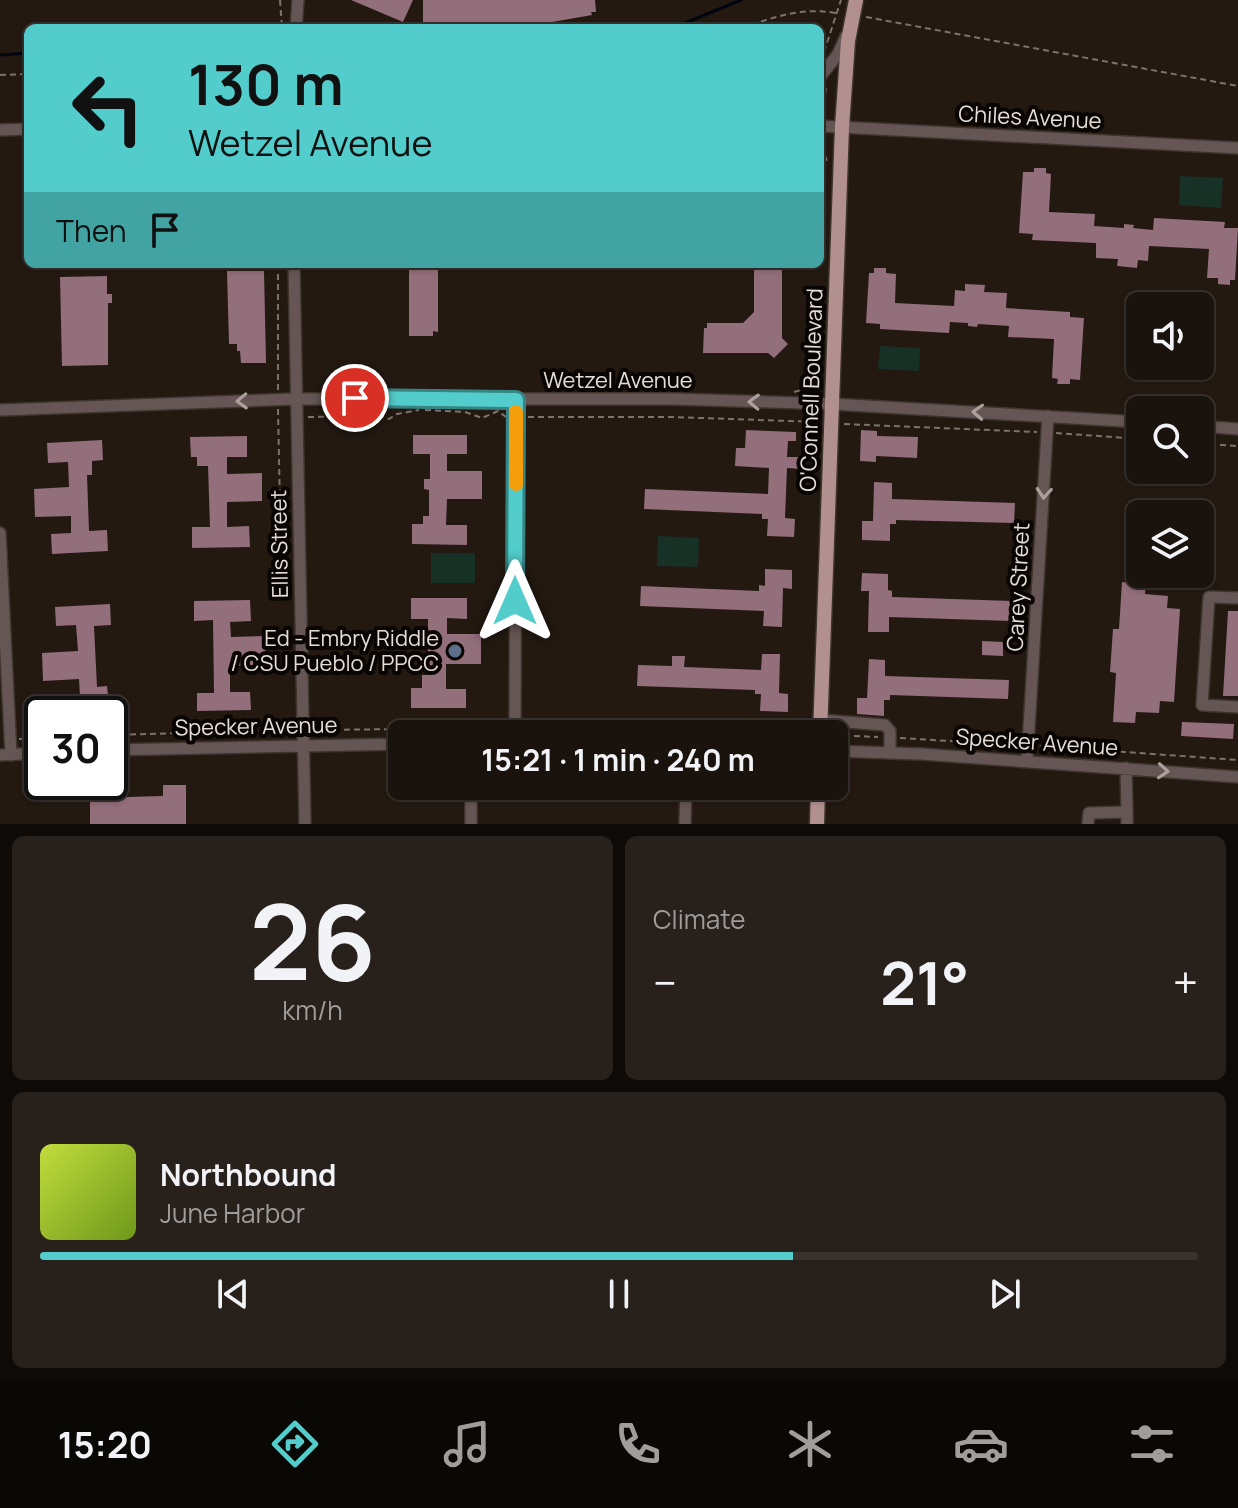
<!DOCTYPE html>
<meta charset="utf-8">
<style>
:root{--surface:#1a130d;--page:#27201b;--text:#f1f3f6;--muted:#9f9e9d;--line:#38322e;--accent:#53cdcb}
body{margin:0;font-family:Manrope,sans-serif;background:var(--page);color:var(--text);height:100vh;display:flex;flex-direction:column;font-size:30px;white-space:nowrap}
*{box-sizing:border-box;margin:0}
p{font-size:26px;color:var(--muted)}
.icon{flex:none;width:44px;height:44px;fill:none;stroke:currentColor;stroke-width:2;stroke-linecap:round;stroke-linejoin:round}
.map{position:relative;height:824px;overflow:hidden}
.drawer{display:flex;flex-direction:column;gap:12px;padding:12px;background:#0e0a07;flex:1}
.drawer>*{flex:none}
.top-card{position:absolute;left:24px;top:24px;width:800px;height:244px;border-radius:12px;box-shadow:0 2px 6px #0004,0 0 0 2px var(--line);background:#53cdcb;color:#111;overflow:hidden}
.buttons{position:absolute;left:1126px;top:292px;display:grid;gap:16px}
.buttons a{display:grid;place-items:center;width:88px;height:88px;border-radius:12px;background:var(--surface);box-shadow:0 2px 6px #0004,0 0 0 2px var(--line);font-size:40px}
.speed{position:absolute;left:24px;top:696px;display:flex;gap:16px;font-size:40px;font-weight:700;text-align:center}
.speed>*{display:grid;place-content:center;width:104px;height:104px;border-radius:50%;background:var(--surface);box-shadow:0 2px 6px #0004,0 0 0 2px var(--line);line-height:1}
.speed .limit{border:4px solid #111;border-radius:12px;background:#fff;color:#111}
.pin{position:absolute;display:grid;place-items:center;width:68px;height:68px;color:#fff;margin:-34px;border:4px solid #fff;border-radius:50%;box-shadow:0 2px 8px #0007}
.me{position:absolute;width:88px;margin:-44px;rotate:0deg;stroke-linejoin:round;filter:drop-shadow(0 0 6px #0008)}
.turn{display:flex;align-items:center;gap:28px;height:168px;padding:0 32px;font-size:36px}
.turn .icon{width:104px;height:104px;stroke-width:2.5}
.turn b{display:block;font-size:56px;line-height:68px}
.then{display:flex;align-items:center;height:76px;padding:0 32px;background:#0003;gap:16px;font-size:30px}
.big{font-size:60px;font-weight:700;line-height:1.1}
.drawer .tile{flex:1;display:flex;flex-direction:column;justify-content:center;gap:12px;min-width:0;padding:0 28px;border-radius:12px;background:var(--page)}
.drawer .dial{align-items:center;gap:0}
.dial b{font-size:104px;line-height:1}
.song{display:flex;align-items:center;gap:24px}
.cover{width:96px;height:96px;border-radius:12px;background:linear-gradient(135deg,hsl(70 70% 55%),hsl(80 70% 35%))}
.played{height:8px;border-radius:4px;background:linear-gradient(90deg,var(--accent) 65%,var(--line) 65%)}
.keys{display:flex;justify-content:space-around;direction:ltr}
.heat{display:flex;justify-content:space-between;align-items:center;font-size:44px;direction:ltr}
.drawer .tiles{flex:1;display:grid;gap:12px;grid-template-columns:1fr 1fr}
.tile:last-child{grid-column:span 2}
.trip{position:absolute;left:388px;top:720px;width:460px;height:80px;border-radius:12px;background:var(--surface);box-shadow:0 2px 6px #0004,0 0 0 2px var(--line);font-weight:700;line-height:80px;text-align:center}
.tabs{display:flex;height:128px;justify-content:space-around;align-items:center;background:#0a0805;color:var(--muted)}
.tabs .icon{width:56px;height:56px}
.tabs .on{color:var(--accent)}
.tabs b{font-size:36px;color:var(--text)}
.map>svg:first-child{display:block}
</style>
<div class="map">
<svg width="1238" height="824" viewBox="0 0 1238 824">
<rect width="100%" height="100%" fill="#231911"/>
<!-- green -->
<path fill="#173126" d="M1180 176 1223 178 1221 208 1179 205Z
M880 346 920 348 919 371 878 369Z
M658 536 699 538 698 567 657 566Z
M431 553H475V583H431Z"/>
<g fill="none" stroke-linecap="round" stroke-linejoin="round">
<!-- stream -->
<path stroke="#000510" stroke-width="3" d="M673 28 741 0
M0 55 28 53"/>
</g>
<!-- building -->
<path fill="#936e7b" d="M351 0H413L403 22Z
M423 0H595L596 12H591L592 15 552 22 484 24 423 22Z
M1034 168H1046V173L1051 174 1049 212 1095 214 1094 226 1124 228V224L1134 225 1133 228 1153 230 1154 218 1225 222 1224 228H1238L1235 280H1230V285L1218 284V278H1207L1209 249 1149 246 1148 261 1138 260 1137 268 1117 266 1118 259 1096 258V243L1032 240 1033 234 1019 233 1023 172H1034Z
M409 264H438V332L433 331V336H409Z
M754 264H782V338L788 344 774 358 768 353H703L704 328H707V323H743L754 312Z
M874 268H886V273L896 274 895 303 954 306 955 290 965 291V284L985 285 984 292 1007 293 1006 308 1070 312V317L1084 318 1080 380 1070 379V384H1057L1058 379 1052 378 1054 339 1008 337 1009 326 978 324 977 327 968 326V323L950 322 949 333 880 329V324L866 323 869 273H874Z
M227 271H264L266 363H241L240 351H237V344H229Z
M107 276V294H112V303H108V365L62 366 60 277Z
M746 430 796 432V441H788L787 457H802L801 469 787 468 785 518 795 519 794 537 767 536 768 519H762V514L644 509 645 489 768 494 769 468 735 466 736 448H745Z
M861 430 877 431V436L918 437 917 458 876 456V462L860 461Z
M413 435H467V454H447V471H482V499H447L446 525H467V545L412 544V524H423V516H429V490L424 489V479H430V454H413Z
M247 436V457H227V474L262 473V501L227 502V527L249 526 250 547 192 548V527H210L208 466H197V457H191L190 437Z
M102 440 103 460 92 461V475H87L89 531 107 530 108 551 52 554 51 534 71 533V516L35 517 34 489 69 487 68 462 48 463 47 443Z
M874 482 892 483V499L1015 503 1014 523 896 520V524H890V541L862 540V521H873Z
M765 569 792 570V589L783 588 782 627 763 626 764 611 640 606 641 586 759 591V585L765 586Z
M862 573 888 574V590L892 591V597L1012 601 1011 621 889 617V632H868L869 591H861Z
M1122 582 1146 584 1145 594 1168 596 1167 608 1180 609 1174 702 1160 701 1159 713 1136 712 1135 723 1113 722 1116 673 1110 672 1113 629H1119Z
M411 598H467V619L447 618V634H481V664H446V689H466V708H411V688H422V675H428V619H411Z
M250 600 251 621 230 622 231 637 265 636 266 665 230 666V692H250L251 710 197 711V693H214L213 620 194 621V601Z
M110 604 111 625 94 626 97 687 107 686 108 695H116L117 714H60L59 698 80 697 79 679 43 681 42 653 78 651 76 625 56 626 55 607Z
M1228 611H1238V696H1223Z
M982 641 1003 642V656L982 655Z
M762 654H780L779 693 788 694V712L760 711 761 694H755V690L637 686 638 665 672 666V656H685L684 667 761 670Z
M869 659 885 660V676L1009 680 1008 699 890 695V700H884V716L857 714V698H867Z
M1182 722 1234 724 1233 739 1181 736Z
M163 785H186V824H90V798L163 796Z"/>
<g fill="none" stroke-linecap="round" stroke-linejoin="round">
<defs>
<path id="minor" d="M296 28 298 0
M820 77 838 54 846 36
M820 126 1238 148
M0 130 28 129
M294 264 305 824
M0 410 295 399H673L832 404 1140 422
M1200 426 1238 429
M0 533 11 755
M1238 598 1209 597 1202 705 1238 707
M821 720 885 725 890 731V753
M515 734 516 400
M110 750 402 744
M834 751 921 754 1238 777
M0 755 42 753
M1027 761 1048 416
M1127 812V824
M471 824V786
M685 824 686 786
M1088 824 1089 813 1127 812 1126 768"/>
<path id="major" d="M820 734 842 127 848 41 856 0
M817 824 818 786"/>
</defs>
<!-- minor casing -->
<use href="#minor" stroke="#3e352d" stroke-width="14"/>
<!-- major casing -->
<use href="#major" stroke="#3e352d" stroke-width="17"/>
<!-- path -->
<path stroke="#7b736c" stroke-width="2" stroke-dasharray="6 4" stroke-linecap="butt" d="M280 0 282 28
M866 17 1238 86
M742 28C774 17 802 7 836 13
M824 52 841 0
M0 75 28 74
M824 114 826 84
M823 136 821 144 828 164
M278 264V390
M794 392 808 388 820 373
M278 409 280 507
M425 410 465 412 482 418 498 411 506 417
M308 417 382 416 389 419 397 414 419 410
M528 417H672L818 422
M844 424 1037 432
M1056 433 1140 439
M1200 444 1238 446
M526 728 797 734
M314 730 504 728
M110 735 292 730
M834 735 878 737
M900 738 1017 745
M19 739 42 738
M1040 746 1238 760"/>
<!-- minor -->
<use href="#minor" stroke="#655" stroke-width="11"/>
<!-- major -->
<use href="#major" stroke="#b39090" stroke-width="14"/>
</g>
<!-- one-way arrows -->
<defs><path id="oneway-chevron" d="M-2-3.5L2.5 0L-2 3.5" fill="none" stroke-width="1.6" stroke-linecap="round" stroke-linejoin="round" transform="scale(2)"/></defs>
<g stroke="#aca09d">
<use href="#oneway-chevron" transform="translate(242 401) rotate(178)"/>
<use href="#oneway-chevron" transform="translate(754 402) rotate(-178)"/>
<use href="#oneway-chevron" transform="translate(978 412) rotate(-177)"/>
<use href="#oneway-chevron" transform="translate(1044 493) rotate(94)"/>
<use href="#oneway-chevron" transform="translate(1163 771) rotate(4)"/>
</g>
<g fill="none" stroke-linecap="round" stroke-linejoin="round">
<defs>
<path id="route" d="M355 398 516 400 515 601"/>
</defs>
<!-- route casing -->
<use href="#route" stroke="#368584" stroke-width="20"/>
<!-- route -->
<use href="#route" stroke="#53cdcb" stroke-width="14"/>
<!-- slow -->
<path stroke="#f59e0b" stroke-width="14" d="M516 484V412"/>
</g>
<!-- markers -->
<circle fill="#5c6f8a" stroke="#090503" stroke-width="3" cx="455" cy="651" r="8"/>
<g text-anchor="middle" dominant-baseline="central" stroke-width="8" stroke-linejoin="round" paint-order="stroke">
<!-- street labels -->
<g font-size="22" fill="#e5ded8" stroke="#090503">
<text transform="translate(1030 117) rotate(3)">Chiles Avenue</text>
<text x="618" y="380">Wetzel Avenue</text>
<text transform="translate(811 390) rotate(-88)">O'Connell Boulevard</text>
<text transform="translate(279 544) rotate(-91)">Ellis Street</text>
<text transform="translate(1018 587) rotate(-87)">Carey Street</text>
<text transform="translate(256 726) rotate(-1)">Specker Avenue</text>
<text transform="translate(1037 742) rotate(4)">Specker Avenue</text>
</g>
<!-- poi labels -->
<g font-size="22" fill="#e5ded8" stroke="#090503" text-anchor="end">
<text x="439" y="638">Ed - Embry Riddle<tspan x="439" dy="25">/ CSU Pueblo / PPCC</tspan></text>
</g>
</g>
</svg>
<div class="buttons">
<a><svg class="icon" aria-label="sound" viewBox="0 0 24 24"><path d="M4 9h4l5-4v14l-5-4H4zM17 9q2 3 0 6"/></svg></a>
<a><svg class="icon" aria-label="search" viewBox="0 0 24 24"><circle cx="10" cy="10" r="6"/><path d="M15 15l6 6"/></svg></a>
<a><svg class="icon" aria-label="layers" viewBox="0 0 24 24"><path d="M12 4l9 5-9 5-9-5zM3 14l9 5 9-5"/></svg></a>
</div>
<div class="speed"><div class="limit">30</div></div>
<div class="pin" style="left:355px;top:398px;background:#d93025"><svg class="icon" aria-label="arrive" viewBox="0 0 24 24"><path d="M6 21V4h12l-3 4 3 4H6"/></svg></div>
<svg class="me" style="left:515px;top:601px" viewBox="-20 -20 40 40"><path d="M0-17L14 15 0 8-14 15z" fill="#53cdcb" stroke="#fff" stroke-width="4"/></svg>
<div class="trip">15:21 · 1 min · 240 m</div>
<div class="top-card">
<div class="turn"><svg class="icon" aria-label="left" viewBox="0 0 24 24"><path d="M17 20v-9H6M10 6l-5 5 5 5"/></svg><div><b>130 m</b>Wetzel Avenue</div></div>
<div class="then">Then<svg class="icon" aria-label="arrive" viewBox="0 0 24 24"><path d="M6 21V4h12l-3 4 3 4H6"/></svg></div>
</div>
</div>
<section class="drawer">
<div class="tiles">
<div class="tile dial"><b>26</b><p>km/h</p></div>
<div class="tile"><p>Climate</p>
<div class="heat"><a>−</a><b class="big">21°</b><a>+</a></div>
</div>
<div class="tile">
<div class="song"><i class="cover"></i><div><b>Northbound</b><p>June Harbor</p></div></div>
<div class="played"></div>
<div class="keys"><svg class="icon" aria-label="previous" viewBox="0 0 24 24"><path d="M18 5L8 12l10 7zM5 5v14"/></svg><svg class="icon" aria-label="pause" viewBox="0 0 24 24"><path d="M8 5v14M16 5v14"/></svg><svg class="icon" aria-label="next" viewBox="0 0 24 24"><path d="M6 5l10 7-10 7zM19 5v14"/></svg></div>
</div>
</div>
</section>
<nav class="tabs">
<b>15:20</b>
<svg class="icon on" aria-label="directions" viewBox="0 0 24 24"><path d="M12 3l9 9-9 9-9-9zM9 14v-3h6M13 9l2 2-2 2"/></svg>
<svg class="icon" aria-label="music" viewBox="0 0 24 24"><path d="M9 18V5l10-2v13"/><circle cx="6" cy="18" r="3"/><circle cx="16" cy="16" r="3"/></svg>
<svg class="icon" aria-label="phone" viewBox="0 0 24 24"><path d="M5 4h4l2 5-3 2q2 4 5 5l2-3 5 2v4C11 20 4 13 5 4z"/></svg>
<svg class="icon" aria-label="climate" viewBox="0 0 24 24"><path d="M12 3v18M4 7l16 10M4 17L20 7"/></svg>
<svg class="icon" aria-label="car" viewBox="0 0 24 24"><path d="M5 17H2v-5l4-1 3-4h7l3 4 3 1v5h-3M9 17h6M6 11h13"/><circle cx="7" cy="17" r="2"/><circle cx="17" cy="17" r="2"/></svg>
<svg class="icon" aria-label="filters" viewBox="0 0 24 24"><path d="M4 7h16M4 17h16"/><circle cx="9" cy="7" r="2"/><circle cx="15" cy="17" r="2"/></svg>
</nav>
